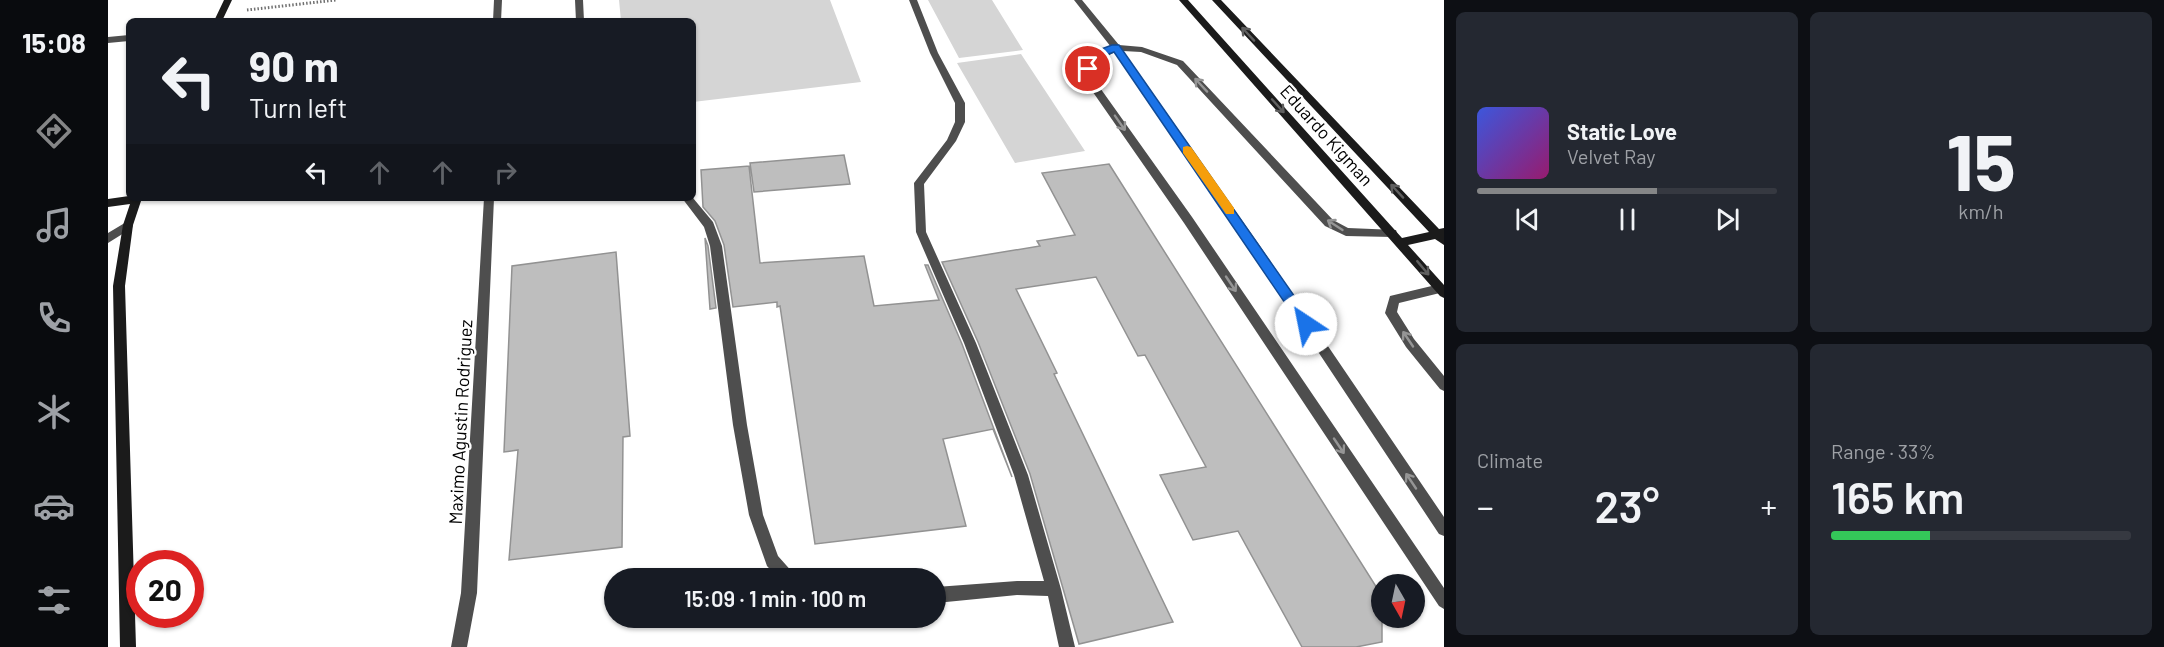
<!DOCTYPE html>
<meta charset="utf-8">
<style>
:root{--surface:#171b24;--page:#242831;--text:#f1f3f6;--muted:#9ea1a6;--line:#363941;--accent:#858687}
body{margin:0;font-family:Barlow,sans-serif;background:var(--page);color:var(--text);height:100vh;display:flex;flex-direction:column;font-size:22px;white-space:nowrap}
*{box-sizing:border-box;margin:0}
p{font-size:20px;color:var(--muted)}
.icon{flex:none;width:33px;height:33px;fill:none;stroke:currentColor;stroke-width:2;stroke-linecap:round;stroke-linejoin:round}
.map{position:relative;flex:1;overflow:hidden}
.panel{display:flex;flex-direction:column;gap:12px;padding:12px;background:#0d0f14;width:720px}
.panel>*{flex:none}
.banner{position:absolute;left:18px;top:18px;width:570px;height:183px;border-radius:9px;box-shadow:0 2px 4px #0004;background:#171b24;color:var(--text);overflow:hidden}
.needle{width:39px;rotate:171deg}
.fabs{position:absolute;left:1263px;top:574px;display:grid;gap:12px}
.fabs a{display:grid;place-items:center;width:54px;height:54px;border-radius:50%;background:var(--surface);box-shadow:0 2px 4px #0004;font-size:30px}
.speed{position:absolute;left:18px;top:550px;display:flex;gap:12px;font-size:30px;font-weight:700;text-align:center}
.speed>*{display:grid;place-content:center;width:78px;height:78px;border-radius:50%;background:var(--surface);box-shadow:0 2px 4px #0004;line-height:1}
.speed .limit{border:9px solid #d22;background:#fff;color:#111}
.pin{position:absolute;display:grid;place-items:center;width:51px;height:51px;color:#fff;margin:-26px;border:3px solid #fff;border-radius:50%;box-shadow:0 2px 6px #0007}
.me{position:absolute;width:66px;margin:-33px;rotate:326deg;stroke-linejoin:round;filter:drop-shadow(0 0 4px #0008)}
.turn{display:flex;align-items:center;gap:21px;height:126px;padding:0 24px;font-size:27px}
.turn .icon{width:78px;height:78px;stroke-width:2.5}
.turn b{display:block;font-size:42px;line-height:51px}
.lanes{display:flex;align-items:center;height:57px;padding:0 24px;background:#0003;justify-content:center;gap:30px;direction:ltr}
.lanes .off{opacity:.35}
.big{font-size:45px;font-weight:600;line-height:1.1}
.panel .card{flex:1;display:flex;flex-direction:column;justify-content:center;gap:9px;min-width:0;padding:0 21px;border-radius:9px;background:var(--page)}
.panel .dial{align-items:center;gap:0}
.dial b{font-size:78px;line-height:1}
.song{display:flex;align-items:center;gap:18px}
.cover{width:72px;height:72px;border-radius:9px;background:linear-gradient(135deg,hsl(230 70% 55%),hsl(320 70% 35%))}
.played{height:6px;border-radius:3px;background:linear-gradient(90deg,var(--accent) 60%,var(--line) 60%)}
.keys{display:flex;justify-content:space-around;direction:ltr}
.heat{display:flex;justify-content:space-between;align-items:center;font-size:33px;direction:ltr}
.charge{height:9px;border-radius:4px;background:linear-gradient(90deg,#34c759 33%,var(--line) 0)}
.panel .tiles{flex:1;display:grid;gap:12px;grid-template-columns:repeat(2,1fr)}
.trip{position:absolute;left:496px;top:568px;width:342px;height:60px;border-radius:30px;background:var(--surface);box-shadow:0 2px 4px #0004;font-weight:600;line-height:60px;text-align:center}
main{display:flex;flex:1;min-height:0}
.tab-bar{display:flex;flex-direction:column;width:108px;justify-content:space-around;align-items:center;background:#090b0e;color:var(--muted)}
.tab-bar .icon{width:42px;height:42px}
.tab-bar .current{color:var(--accent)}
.tab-bar b{font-size:27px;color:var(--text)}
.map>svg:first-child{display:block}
</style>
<main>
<nav class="tab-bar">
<b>15:08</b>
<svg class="icon current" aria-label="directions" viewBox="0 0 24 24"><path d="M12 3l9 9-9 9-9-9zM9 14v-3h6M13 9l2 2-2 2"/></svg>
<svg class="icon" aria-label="music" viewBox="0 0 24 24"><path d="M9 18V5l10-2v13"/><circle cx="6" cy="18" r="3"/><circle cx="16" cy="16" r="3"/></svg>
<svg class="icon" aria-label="phone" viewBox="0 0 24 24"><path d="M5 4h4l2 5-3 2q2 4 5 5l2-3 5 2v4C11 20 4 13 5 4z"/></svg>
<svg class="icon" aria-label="climate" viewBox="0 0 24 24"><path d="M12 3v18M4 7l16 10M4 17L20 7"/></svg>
<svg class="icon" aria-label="car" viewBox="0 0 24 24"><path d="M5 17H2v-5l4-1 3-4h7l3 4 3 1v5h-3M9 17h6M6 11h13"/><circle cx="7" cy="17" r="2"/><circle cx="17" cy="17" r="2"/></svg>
<svg class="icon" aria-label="filters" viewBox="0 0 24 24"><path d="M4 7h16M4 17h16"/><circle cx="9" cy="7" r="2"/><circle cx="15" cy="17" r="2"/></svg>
</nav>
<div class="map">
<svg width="1336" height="647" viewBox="0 0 1336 647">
<rect width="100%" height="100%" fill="#fff"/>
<!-- green -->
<path fill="#d5d5d5" d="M511 0H722L753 82 585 102V21H513Z
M820 0H884L915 50 851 58Z
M913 54 977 151 907 163 849 63Z"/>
<!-- building -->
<path fill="#bebebe" stroke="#929292" stroke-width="1.5" d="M736 155 742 184 646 192 642 163Z
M1001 164 1274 596V642L1248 647H1194L1130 531 1085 540 1052 475 1098 467 1037 355 1030 356 988 277 908 289 949 373 946 374 1065 622 971 644 922 474 870 342 834 262 932 246 929 241 967 235 934 173Z
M641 166 652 263 756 256 766 306 831 300 817 265H820L854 344 904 477 885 429 835 439 858 526 707 544 672 306 669 307V302L625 307 616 245 607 221 595 207 593 170Z
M597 238 600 246 608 308 602 309Z
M508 252 522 436 515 437 514 547 401 560 410 450 396 452 404 266Z"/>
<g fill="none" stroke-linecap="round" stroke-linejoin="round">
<!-- path -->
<path stroke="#707070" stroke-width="3" stroke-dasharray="1.5 2" stroke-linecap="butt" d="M139 10 228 0"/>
<!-- lane -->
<path fill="#4e4e4e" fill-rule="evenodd" d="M467 0H475L476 21H468Z
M801 0H809L830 53 857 103V122L848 141 816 184 818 232 868 343 920 475 953 589 967 647H951L940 596 909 595 828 603V587L909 581H936L906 475 856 343 808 232 806 183 839 140 847 122V103L822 53Z
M966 0H974L1011 45 1034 47 1075 61 1225 220 1240 228 1288 230 1289 233 1284 237 1238 236 1217 226 1069 65 1033 52 1015 51 1152 246 1336 517V536L1331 534 1144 252 1007 52 992 60 985 69 990 85 1084 217 1336 588V609L1331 606 1076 223 980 85 975 69C983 58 990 51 1003 47Z
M574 198H585L605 222 614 246 639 425 655 515 670 556 686 574 688 579H671L659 566 641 515 625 425 602 246 596 227Z
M1332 284 1336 286V292L1291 303 1289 312 1306 339 1336 376V391L1332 389 1298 347 1277 313 1282 296Z"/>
<!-- street -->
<path fill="#4e4e4e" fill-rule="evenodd" d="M386 0H394L393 21H385Z
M21 35V41L0 43V37Z
M376 198H386L369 593 359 647H343L353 593Z
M20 221 24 222 25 225 24 228 0 243V233Z"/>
<!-- secondary -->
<path fill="#1b1b1b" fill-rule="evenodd" d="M116 0H124L114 21H106Z
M1071 0H1080L1294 238 1321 232 1104 0H1113L1331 229 1336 228V245L1327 239 1300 245 1336 285V298L1332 296Z
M21 196V198H34L25 225 17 286 28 647H12L5 286 15 225 22 204 0 207V199Z"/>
</g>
<!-- one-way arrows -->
<defs><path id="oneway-shaft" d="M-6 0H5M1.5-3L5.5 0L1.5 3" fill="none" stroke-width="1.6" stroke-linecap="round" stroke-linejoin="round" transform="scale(1.5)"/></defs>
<g stroke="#5f5f5f">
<use href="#oneway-shaft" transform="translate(1140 34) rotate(-133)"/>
<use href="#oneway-shaft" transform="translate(1170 106) rotate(48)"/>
<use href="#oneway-shaft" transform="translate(1289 191) rotate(-133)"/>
<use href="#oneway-shaft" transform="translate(1315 268) rotate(50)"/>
</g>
<g stroke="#959595">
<use href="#oneway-shaft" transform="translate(1093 85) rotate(-133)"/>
<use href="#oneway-shaft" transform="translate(1012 123) rotate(55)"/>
<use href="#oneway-shaft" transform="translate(1227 225) rotate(-147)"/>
<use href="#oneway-shaft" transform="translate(1123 284) rotate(56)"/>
<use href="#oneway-shaft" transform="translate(1300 339) rotate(-124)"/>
<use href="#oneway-shaft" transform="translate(1231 446) rotate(56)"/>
<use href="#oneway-shaft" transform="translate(1303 481) rotate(-124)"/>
</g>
<!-- route -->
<path fill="#1a73e8" stroke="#114b97" stroke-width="1.5" d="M1004 45H1011L1203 320V328H1194L1006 52 993 57 984 71H977L975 69 985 52Z"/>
<!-- slow -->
<path fill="#f59e0b" d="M1079 146 1083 147 1126 208V214H1118L1075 153V147Z"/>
<g text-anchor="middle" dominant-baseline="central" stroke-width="4.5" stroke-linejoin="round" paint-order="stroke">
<!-- street labels -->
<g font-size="18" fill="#000" stroke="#fff">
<text transform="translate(1219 135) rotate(48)">Eduardo Kigman</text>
<text transform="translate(352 422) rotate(-87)">Maximo Agustin Rodriguez</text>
</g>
</g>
</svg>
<div class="fabs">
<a><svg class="needle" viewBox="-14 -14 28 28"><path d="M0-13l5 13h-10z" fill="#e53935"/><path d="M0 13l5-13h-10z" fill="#9ea1a6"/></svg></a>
</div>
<div class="speed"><div class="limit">20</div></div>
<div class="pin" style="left:980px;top:69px;background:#d93025"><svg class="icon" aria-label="arrive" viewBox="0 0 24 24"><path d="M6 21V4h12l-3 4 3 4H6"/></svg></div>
<svg class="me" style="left:1198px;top:324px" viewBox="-20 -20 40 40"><circle r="19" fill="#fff"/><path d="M0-13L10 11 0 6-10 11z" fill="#1a73e8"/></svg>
<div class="trip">15:09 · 1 min · 100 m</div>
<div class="banner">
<div class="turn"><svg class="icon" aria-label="left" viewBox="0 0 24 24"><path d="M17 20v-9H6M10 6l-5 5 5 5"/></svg><div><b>90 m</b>Turn left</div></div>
<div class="lanes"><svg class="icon" aria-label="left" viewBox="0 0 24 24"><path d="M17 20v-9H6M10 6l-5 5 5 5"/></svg><svg class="icon off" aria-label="ahead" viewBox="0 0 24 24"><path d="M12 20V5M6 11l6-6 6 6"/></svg><svg class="icon off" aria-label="ahead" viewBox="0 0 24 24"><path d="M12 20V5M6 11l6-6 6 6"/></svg><svg class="icon off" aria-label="right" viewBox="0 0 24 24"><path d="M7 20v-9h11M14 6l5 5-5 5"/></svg></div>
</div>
</div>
<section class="panel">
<div class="tiles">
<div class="card">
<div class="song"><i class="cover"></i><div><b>Static Love</b><p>Velvet Ray</p></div></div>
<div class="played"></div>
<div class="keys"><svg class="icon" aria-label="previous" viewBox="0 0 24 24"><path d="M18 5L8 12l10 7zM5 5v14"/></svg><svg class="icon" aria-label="pause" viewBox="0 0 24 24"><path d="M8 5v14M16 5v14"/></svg><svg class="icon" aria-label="next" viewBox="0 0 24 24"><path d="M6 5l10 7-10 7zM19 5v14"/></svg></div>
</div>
<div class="card dial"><b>15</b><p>km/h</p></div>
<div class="card"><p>Climate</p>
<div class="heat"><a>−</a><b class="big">23°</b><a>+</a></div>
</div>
<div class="card"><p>Range · 33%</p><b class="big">165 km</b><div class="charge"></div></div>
</div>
</section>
</main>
